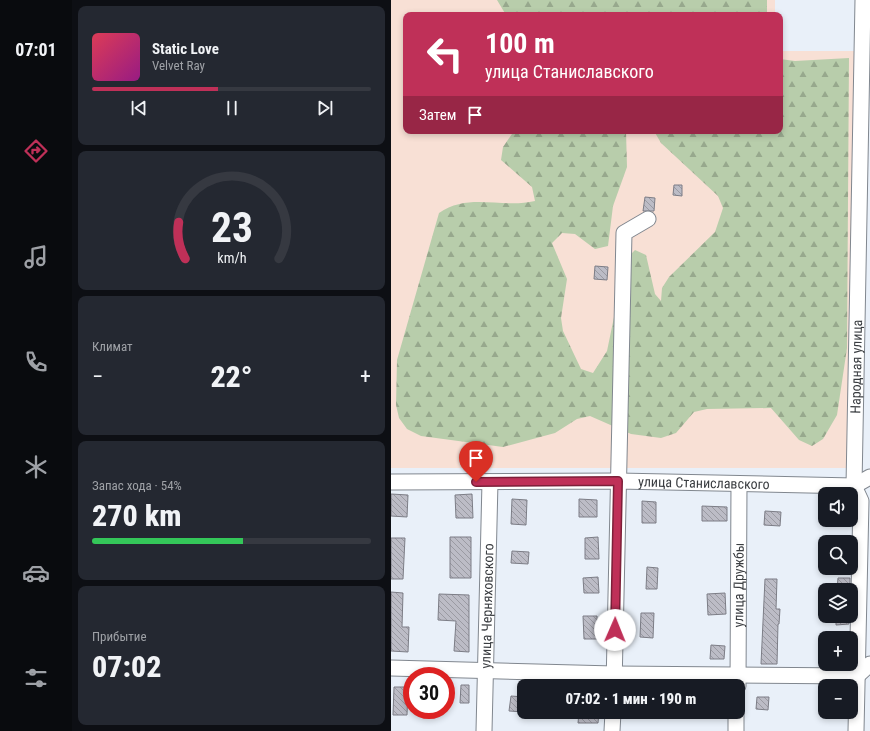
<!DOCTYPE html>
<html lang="ru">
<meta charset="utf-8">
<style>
:root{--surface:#171b24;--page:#242831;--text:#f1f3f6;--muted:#9ea1a6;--line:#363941;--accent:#bf3058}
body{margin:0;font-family:"Roboto Condensed",sans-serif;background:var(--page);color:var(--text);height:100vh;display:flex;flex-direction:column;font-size:15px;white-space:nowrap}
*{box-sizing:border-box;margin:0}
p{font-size:13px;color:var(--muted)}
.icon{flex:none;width:22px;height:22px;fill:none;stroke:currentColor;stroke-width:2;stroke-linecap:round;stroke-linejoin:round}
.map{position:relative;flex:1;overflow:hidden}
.details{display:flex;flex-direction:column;gap:6px;padding:6px;background:#0d0f14;width:319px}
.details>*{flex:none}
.top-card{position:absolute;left:12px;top:12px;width:380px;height:122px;border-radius:8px;box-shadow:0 2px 6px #0003;background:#bf3058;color:#fff;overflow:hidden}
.fabs{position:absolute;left:427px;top:487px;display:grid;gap:8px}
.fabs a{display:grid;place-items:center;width:40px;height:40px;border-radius:8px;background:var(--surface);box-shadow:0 2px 6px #0003;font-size:20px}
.speed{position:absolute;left:12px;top:667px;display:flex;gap:8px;font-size:20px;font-weight:700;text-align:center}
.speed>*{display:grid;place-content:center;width:52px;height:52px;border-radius:50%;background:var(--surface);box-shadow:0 2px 6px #0003;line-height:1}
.speed .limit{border:6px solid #d22;background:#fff;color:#111}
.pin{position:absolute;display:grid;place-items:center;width:34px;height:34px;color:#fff;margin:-41px -17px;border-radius:50% 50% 50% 0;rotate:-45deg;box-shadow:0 0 4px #0007}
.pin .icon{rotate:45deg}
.me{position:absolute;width:44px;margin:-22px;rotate:1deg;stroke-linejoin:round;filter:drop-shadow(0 0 3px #0008)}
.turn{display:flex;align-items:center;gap:14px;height:84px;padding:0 16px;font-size:18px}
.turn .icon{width:52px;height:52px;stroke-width:2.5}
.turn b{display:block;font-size:28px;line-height:34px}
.then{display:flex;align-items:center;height:38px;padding:0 16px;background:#0003;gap:8px;font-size:15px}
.big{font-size:30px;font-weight:800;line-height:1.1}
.details .card{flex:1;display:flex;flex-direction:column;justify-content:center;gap:6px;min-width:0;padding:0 14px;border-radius:8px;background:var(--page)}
.details .dial{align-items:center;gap:0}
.dial svg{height:104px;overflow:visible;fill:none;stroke:var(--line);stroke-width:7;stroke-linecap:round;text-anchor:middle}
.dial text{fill:var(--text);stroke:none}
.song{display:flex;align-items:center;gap:12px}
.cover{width:48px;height:48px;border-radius:6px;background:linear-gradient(135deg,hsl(350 70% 55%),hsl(310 70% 35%))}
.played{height:4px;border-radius:2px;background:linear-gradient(90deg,var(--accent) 45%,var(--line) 45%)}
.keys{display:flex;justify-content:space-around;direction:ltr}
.heat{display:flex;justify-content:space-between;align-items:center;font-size:22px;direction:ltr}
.charge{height:6px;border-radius:3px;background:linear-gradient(90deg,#34c759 54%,var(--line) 0)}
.trip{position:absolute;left:126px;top:679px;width:228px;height:40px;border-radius:8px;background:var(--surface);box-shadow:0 2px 6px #0003;font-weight:800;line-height:40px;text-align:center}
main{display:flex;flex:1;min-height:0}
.menu{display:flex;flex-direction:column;width:72px;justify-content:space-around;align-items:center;background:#090b0e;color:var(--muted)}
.menu .icon{width:28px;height:28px}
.menu .active{color:var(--accent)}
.menu b{font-size:18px;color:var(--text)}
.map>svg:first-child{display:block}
</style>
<main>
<nav class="menu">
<b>07:01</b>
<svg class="icon active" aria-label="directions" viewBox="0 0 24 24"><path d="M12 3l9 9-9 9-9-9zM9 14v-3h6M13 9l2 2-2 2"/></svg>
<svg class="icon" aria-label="music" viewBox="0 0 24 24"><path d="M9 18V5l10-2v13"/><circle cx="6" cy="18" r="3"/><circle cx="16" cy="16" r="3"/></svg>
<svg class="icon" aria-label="phone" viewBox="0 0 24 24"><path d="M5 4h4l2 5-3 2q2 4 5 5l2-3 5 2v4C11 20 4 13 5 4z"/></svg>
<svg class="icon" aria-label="climate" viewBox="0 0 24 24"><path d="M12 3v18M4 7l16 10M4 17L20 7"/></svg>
<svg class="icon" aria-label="car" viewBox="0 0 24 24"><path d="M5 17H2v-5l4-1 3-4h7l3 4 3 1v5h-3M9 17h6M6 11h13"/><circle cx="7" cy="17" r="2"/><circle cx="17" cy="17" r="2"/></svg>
<svg class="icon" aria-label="filters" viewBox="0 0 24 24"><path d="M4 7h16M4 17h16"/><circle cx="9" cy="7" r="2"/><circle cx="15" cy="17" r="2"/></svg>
</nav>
<section class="details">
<div class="card">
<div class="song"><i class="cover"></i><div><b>Static Love</b><p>Velvet Ray</p></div></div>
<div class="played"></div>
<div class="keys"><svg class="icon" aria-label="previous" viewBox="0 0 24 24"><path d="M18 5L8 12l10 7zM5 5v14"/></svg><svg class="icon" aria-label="pause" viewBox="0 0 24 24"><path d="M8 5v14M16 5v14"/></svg><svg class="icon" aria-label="next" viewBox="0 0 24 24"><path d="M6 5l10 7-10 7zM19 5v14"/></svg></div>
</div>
<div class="card dial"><svg viewBox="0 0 100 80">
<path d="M14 69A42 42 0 1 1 86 69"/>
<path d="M14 69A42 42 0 0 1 9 41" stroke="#bf3058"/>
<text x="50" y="56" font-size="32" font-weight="700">23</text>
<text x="50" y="72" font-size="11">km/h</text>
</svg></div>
<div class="card"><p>Климат</p>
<div class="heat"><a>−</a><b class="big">22°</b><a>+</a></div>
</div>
<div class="card"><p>Запас хода · 54%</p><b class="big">270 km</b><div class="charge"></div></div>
<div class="card"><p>Прибытие</p><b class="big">07:02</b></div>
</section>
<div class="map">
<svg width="479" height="731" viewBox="0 0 479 731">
<defs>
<pattern id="forest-firs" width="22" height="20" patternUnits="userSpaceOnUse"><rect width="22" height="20" fill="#b8cdab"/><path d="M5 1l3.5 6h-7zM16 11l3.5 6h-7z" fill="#97a88d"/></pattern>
<pattern id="building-back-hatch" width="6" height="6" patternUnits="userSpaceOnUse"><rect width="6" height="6" fill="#bcbcc6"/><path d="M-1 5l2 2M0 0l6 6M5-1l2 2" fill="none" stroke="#9a9aa2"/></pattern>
</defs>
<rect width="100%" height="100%" fill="#e9f0f9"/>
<!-- industrial -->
<path fill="#f8e0d5" d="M0 0H384V15H15V131H389V51H465L457 468H0Z"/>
<!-- forest -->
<path fill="url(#forest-firs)" d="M106 0H376V15H115Z
M458 58 456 348 446 415 432 439 421 446 408 440 380 408 316 409 303 412 285 433 270 438 240 434 199 416 186 419 164 433 112 447 30 436 16 429 8 418 5 405 6 360 48 213C78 192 111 209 144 201L141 187 110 160 112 147 123 131H235L236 167 222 206 217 246 204 249 184 234 171 233 161 243 176 279 170 318 172 331 190 369 202 373 216 351 235 259 244 250 255 255 264 294 270 301 271 288 278 277 324 232 332 208 327 196 270 143 263 131H389V59L404 61Z"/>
<!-- building -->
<path fill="url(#building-back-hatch)" stroke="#7c7d86" d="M283 185H291V196L282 195Z
M254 197 264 198 263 211H252Z
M204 266 217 267 216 280 203 279Z
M0 494 17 495 16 517 0 516Z
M81 494 82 518H65L64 495Z
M121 499 136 500 135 525 120 524Z
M188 499 206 500V517H188Z
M251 501 265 502V523H251Z
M311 506 336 507V521H311Z
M374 511 390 512 389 526 373 525Z
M59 537H80V578H59Z
M207 537 208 559H194V538Z
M0 538H14L12 579H0Z
M121 551 138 552 137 564 120 563Z
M256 567 267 568 266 589H255Z
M207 577 208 593H193L192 578Z
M447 578H459V590H446Z
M374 579H386L385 609H389L388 624H387L386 664H370Z
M0 592 12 593 11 627H18L17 652 0 651Z
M334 593 335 614 317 615 316 594Z
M48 594 78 595V652L63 651 65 621 47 620Z
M250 613H263L262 638 249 637Z
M192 616H206L207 639H193Z
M445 616H458V624L445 625Z
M320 645 334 646 333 659H319Z
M70 685H78V703H69Z
M3 687H17L16 715H2Z
M120 696 133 697V712L118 711Z
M366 697H378L377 710 365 709Z
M188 712H208L207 723H187Z"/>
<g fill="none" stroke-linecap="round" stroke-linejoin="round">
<defs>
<g id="minor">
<path id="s1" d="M0 482 227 481 463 486 479 477"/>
<path d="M0 668 223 674 466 676 479 664"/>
<path d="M223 686 233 233 257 219"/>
<path id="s2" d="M347 686 348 484"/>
<path id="s3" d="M93 731 99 482"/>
<path d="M221 731 222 712"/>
<path d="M345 731V712"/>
<path id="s4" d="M465 731 470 501 463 486 472 0"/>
</g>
</defs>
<!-- minor casing -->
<use href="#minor" stroke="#81878f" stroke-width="17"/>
<!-- minor -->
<use href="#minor" stroke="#fff" stroke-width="15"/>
</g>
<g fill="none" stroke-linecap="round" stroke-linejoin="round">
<defs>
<path id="route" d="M85 482 227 481 224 630"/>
</defs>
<!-- route casing -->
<use href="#route" stroke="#7c1f39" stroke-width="10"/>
<!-- route -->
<use href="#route" stroke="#bf3058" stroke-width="7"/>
</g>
<g text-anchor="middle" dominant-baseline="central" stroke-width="3.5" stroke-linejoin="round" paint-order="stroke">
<!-- street labels -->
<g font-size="14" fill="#3a3d41" stroke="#fff">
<text stroke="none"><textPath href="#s4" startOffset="366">Народная улица</textPath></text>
<text stroke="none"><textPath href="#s1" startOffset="313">улица Станиславского</textPath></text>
<text stroke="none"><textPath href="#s2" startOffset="101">улица Дружбы</textPath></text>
<text stroke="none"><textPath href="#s3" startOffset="125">улица Черняховского</textPath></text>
</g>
</g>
</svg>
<div class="fabs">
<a><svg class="icon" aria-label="sound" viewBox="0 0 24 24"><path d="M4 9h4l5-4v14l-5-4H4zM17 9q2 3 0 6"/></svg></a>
<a><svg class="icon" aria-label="search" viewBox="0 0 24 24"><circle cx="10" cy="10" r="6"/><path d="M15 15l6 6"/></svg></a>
<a><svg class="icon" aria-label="layers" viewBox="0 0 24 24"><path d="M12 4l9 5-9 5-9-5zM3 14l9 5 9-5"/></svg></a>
<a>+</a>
<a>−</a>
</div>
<div class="speed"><div class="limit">30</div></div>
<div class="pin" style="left:85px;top:482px;background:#d93025"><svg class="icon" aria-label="arrive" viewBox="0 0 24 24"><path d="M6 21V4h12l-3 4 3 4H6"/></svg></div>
<svg class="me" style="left:224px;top:630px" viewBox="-20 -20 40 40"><circle r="19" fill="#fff"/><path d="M0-13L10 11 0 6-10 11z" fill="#bf3058"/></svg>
<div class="trip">07:02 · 1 мин · 190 m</div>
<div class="top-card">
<div class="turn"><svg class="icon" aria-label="left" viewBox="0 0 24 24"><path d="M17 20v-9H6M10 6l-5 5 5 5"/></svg><div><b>100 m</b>улица Станиславского</div></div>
<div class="then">Затем<svg class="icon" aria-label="arrive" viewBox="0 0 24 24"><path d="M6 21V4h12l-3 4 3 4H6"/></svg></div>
</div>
</div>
</main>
